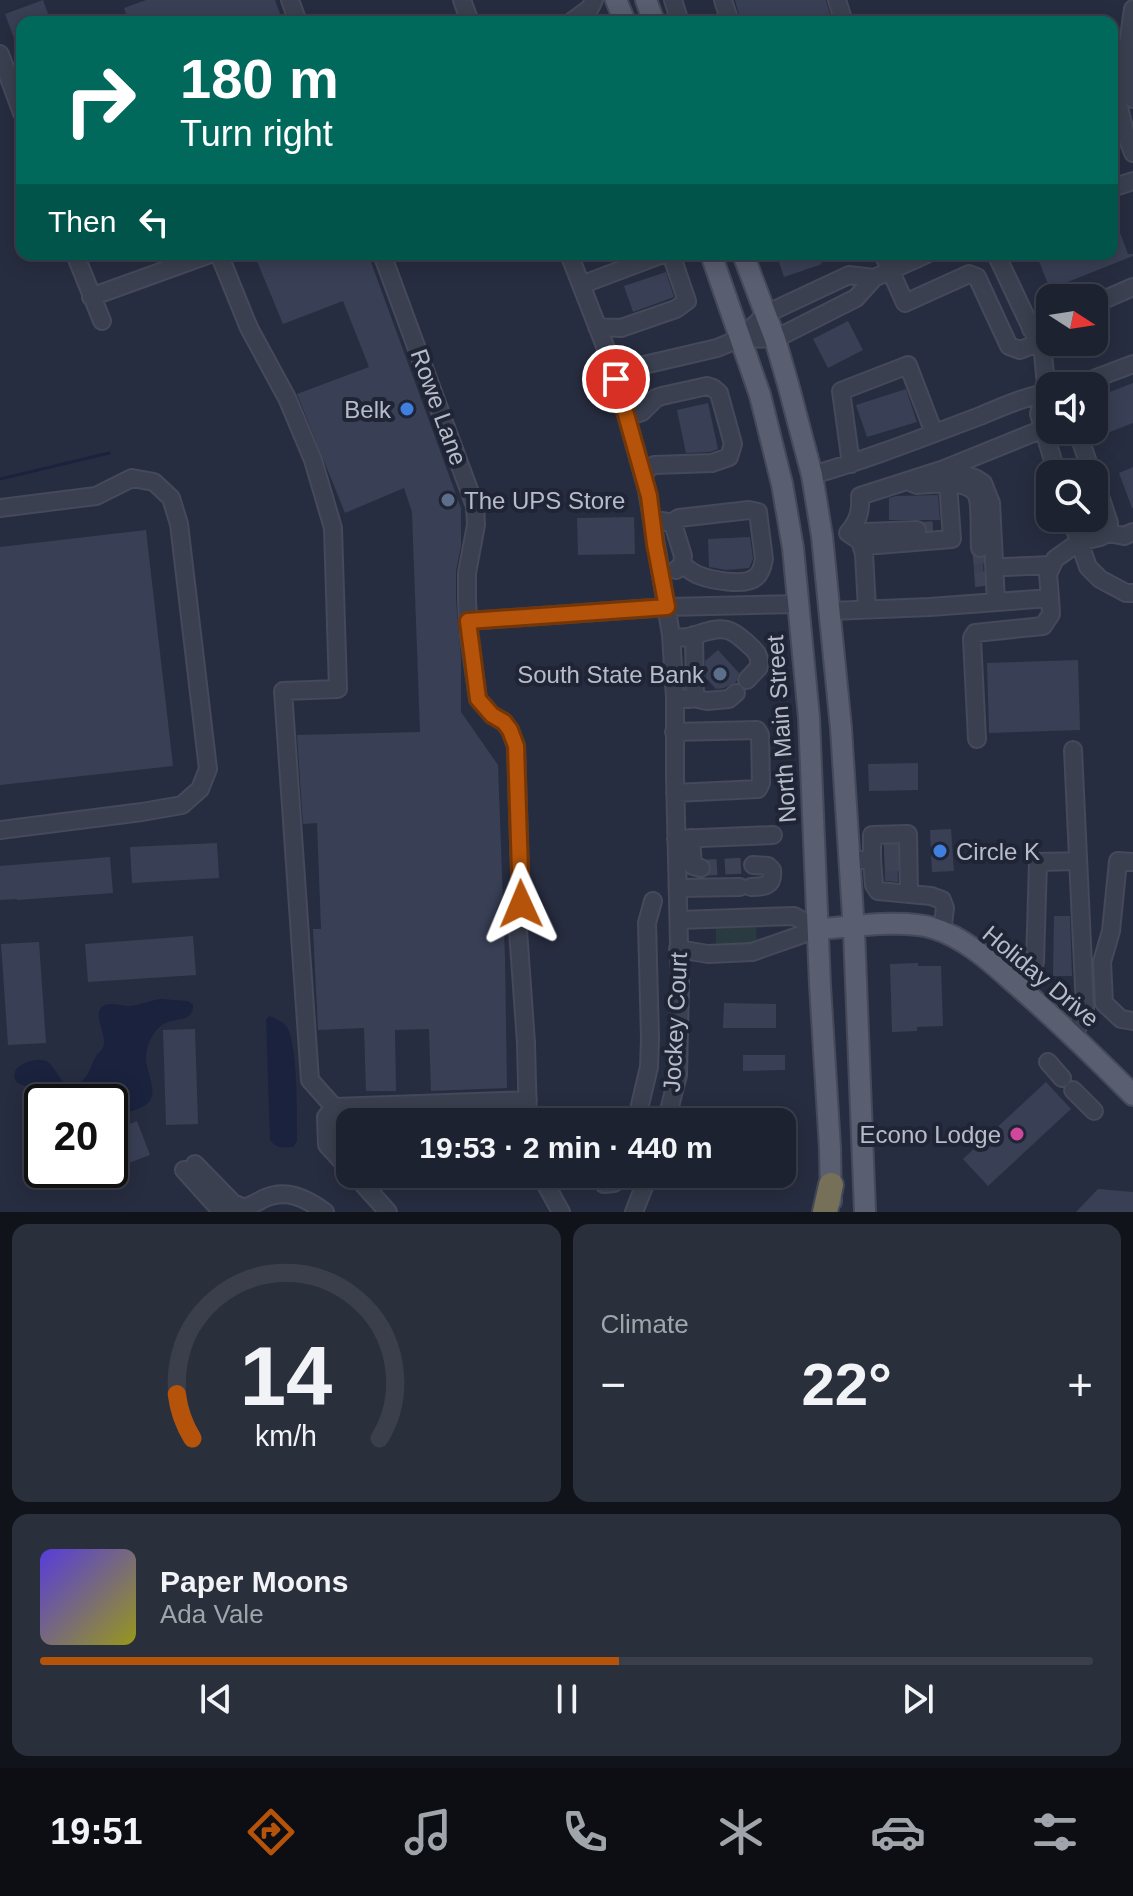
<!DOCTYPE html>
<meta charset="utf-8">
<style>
:root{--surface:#1d2230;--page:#2a2f3c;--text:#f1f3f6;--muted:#a0a4ab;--line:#3b3f4c;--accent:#b45309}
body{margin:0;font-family:Helvetica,sans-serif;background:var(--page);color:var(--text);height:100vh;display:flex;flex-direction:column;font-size:30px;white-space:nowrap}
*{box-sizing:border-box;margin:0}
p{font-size:26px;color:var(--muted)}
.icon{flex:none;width:44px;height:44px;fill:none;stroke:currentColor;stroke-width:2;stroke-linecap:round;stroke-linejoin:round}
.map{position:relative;height:1212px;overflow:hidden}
.panel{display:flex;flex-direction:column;gap:12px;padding:12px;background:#10131a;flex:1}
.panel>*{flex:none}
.banner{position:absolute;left:16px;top:16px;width:1102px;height:244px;border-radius:16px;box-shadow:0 4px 20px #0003,0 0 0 2px var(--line);background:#00695c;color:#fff;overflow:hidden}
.needle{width:52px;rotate:102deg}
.controls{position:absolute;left:1036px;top:284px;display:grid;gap:16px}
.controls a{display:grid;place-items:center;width:72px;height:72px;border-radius:16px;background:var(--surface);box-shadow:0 4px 20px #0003,0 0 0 2px var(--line);font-size:40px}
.speed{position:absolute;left:24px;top:1084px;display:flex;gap:16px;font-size:40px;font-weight:700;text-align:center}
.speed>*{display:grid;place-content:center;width:104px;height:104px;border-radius:50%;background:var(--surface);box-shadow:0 4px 20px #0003,0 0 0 2px var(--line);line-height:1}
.speed .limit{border:4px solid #111;border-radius:12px;background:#fff;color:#111}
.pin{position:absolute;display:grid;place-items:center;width:68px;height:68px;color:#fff;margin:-34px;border:4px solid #fff;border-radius:50%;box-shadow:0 2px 8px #0007}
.me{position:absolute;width:88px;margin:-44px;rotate:359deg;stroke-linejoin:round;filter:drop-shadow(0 0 6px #0008)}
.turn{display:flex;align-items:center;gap:28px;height:168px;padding:0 32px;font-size:36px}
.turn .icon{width:104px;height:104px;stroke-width:2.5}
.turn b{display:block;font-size:56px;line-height:68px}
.then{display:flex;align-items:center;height:76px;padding:0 32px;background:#0003;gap:16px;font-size:30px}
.big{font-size:60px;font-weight:700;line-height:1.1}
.panel .card{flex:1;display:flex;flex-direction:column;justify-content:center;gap:12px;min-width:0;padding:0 28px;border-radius:16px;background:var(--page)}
.panel .dial{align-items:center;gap:0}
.dial svg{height:208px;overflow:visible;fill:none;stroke:var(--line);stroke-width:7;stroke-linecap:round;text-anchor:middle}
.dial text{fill:var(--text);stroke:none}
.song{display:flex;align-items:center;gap:24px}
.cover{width:96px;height:96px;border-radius:12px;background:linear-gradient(135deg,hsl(250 70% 55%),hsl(60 70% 35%))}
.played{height:8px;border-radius:4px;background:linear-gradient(90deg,var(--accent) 55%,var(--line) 55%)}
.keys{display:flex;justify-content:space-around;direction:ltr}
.heat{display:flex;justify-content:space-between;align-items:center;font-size:44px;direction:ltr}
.panel .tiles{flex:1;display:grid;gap:12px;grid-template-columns:1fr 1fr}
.card:last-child{grid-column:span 2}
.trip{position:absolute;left:336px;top:1108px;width:460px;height:80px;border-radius:16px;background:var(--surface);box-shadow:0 4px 20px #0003,0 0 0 2px var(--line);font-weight:700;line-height:80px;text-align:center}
.tab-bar{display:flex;height:128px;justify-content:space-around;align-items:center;background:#0c0e13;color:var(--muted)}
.tab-bar .icon{width:56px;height:56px}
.tab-bar .on{color:var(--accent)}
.tab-bar b{font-size:36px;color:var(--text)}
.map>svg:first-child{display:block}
</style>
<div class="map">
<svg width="1133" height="1212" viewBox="0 0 1133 1212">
<rect width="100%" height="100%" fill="#272d40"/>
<!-- green -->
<path fill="#293a41" d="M756 926 757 944 716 945V927Z"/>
<!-- water -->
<path fill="#1a223e" d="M161 999 188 1001 193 1005C193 1028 167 1011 153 1035 149 1041 146 1050 146 1058 146 1076 164 1098 140 1108 131 1112 120 1113 110 1116V1102H42V1119L39 1111 38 1093C31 1085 19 1086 16 1081 7 1066 37 1055 48 1062 54 1066 58 1077 64 1083L78 1084C89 1077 89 1069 95 1058 98 1052 104 1050 104 1042 105 1031 88 1006 110 1004 117 1004 123 1006 130 1006 141 1005 150 1000 161 999Z
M269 1016C275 1018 282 1021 286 1026 298 1039 297 1120 297 1141L293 1147C283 1148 276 1148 270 1140L266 1020Z"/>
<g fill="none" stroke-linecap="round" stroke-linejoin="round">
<!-- stream -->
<path stroke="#1a223e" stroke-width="3" d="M0 479 109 453"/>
</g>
<!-- building -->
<path fill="#394056" d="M43 0 51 22H22L21 57 5 14Z
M146 0H275L283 22H129L124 8Z
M735 0H826L832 21 741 22Z
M1113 214 1128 254H1133V256L1050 289 1036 254H1112Z
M254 254H368L461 508V546L456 571V600L461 658V712L498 765 505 959 507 1088 431 1091 429 1029 395 1030 396 1091H366L364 1028 318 1030 313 929H321L317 823 303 824 297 735 420 732 412 512 404 488 345 513 297 394 369 367 343 301 283 324Z
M782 254H818L822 264 784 277 777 256Z
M666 272 674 297 633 312 624 286Z
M848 321 863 350 828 368 813 339Z
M1133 383V423L1102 435 1094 413V398Z
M906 389 917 422 867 437 856 405Z
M708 403 718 449 710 452 686 453 677 410Z
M1133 467V508H1132L1119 473Z
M938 495 940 520H889V498L896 496Z
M634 517 635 554 578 555 577 518Z
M146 530 173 766 0 785V547Z
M750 537 753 559 749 568 726 570 709 567 708 539Z
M973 556 976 558H983L984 586 975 587Z
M718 650 739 673 736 682 724 688 716 689 706 678 705 661Z
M1078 660 1080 730 989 733 987 663Z
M918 763V790L869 791 868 764Z
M951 829 954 871 932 872 930 830Z
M217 843 219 878 132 883 130 847Z
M897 845 898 882 885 881 884 846Z
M110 857 113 893 17 900V899L0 900V866Z
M1054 916H1070L1072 976H1053Z
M193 936 196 975 88 982 85 944Z
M39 942 46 1043 8 1045 1 944Z
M918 963V966H941L943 1026 917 1027V1031L892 1032 890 964Z
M724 1003 776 1004V1028H723Z
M195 1029 198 1124 166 1125 163 1030Z
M743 1055H785V1070L743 1071Z
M1046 1082 1071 1109 988 1186 963 1159Z
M137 1121 150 1155 110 1170V1132Z
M53 1170H109V1171L61 1189Z
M1098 1189 1133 1192V1212H1076Z"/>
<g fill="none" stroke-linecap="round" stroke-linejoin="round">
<!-- minor-tunnel -->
<path stroke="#3d4255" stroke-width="16" stroke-dasharray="16 8" stroke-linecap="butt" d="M917 530 939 529
M980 548 984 586
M884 850 902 849
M885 864 902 863
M701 868 753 865"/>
<defs>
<path id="minor" d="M290 0 298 22
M462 0 470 22
M673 0 680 22
M723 0 730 22
M837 0 844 22
M1133 9 1128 44 1117 84V99L1125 132 1133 153
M571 22 590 8 594 0
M0 54 22 113
M1129 58 1133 99
M1112 188 1133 181
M75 254 102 321
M219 254 249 328 287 398 313 460 333 528 338 689 283 691 310 1080 334 1107
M382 254 475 506 476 525 467 573V600L469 636 478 699 492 715 504 722 510 730 516 746 521 904 518 930 526 1043 528 1122
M569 254 612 364 647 490 671 635 675 698V777L680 985 678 1075 666 1122
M883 254 905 303 969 274 977 277 1009 346 1020 350 1038 343
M996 254 1043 353 1046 386 1039 414 1057 474
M581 285 663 254 672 257 687 301 676 309 621 328 597 327
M91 297 210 254
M1094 304 1133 287
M1031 329 1050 322
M741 338 775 339 856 298 874 278 927 254
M614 372 717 348 741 338 766 314 849 275 874 278
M1075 386 1133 364
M627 417 642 412 656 398 662 396 707 386 713 388 719 393 733 444 729 457 712 463 654 465 649 468 643 475
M1077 430 1092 474
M851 464 841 391 908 365 934 433
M944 469 975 478 983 483 991 503 996 602
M812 475C869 459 924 437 980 416 997 409 1034 392 1050 394
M912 483 917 485C932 484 970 478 977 496 981 505 979 536 980 548
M0 508 96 496 132 478 154 482 171 498 179 524 208 769 200 789 182 805 142 812 0 830
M1071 518 1088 567 1100 579 1126 593H1133
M663 521 671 523 674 527 683 556 682 565 676 570
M671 523 679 518 749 510 758 512 764 559C763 565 761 573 756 577 745 587 711 580 698 575 693 573 687 568 682 565
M866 532 917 530
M1108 533 1124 536 1133 532
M865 546 952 539 948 483
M1004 567 1052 565
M867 609 864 554 860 541 848 533C858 521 861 512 860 496L944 469 1043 429
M831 611 930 607 1050 598 1048 574 1055 559 1079 542 1100 537 1108 533 1109 523 1094 478
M468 621 667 607 799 604
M671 635C690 644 707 625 727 630 736 632 743 640 749 645 757 652 760 656 759 667L747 680
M675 698 690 699 695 696 694 635
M693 698 707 701 729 699 736 693
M674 732 757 730 760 735 761 783 758 789 675 793
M977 739 972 638 975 633 1043 626 1051 614 1050 598
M1073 750 1085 1008 1074 1037
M691 838 693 866 701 868
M676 839 773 835
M872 859V835L908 834 909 893
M849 861 872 859 874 885 878 891 931 896 942 900 945 908 942 932
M1133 862 1118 861 1111 931 1102 962 1104 1003 1121 1019 1133 1021
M751 887C764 887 774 886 772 870L768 866 753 865
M678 888 740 887
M679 920 794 916 818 929
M678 949 708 954 752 952 818 929
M1021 989 1035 962 1038 862 1078 861
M1048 1062 1062 1078
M1073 1090 1094 1111
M636 1122 649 1067 650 1038 647 923 653 901
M195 1164 233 1203 247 1209
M184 1170 221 1211 226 1212
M350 1170 327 1145 326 1117 334 1107 528 1100
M354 1174 388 1212
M540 1174 561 1212
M604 1184 614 1183 620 1174
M232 1212C245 1209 252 1205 263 1199 286 1188 306 1198 325 1212
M634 1212 649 1174"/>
<path id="major" d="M616 0 625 22
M646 0 654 22
M711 254 760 395 782 484 793 548 809 718 820 985 830 1148 831 1201
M743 254 775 339 788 384 812 475 822 536 841 728 854 931 865 1212
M818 929C850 927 903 919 933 928 966 938 993 964 1018 986 1058 1021 1096 1058 1133 1095"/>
<path id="highway" d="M825 1212 831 1185"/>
</defs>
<!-- minor casing -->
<use href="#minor" stroke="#454959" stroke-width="20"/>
<!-- major casing -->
<use href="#major" stroke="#454959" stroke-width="24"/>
<!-- highway casing -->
<use href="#highway" stroke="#434857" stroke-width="28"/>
<!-- minor -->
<use href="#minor" stroke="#3b4050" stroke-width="16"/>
<!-- major -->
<use href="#major" stroke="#595e70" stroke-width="20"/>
<!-- highway -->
<use href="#highway" stroke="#767058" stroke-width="24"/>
</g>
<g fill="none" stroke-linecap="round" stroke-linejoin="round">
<defs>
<path id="route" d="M521 904 516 746 510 730 504 722 492 715 478 699 468 621 667 607 655 544 649 496 616 379"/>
</defs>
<!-- route casing -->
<use href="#route" stroke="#753606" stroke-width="20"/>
<!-- route -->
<use href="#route" stroke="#b45309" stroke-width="14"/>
</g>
<!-- markers -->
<g fill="#3f7fe0" stroke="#202535" stroke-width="3">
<circle cx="407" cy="409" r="8"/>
<circle cx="940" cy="851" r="8"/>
</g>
<g fill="#5c6f8a" stroke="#202535" stroke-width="3">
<circle cx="448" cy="500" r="8"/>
<circle cx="720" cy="674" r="8"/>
</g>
<circle fill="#d1479c" stroke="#202535" stroke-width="3" cx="1017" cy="1134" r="8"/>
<g text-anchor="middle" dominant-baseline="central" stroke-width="8" stroke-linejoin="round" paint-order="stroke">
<!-- street labels -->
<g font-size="24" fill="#b8bbca" stroke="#202535">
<text transform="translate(439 407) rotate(70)">Rowe Lane</text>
<text transform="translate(781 729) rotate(-94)">North Main Street</text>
<text transform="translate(1041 976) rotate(40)">Holiday Drive</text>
<text transform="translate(675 1022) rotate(-87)">Jockey Court</text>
</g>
<!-- poi labels -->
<g font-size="24" fill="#b8bbca" stroke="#202535" text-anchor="end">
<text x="391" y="409">Belk</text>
<text x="464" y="500" text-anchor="start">The UPS Store</text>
<text x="704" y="674">South State Bank</text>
<text x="956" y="851" text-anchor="start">Circle K</text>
<text x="1001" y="1134">Econo Lodge</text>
</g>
</g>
</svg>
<div class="controls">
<a><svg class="needle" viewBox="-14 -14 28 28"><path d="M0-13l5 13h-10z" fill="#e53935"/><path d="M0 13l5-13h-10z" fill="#a0a4ab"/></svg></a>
<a><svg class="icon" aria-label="sound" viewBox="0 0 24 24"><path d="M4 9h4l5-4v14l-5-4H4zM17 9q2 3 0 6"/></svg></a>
<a><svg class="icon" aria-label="search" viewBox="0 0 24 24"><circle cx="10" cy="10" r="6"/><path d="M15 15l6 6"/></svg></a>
</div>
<div class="speed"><div class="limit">20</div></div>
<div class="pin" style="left:616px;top:379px;background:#d93025"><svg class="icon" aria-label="arrive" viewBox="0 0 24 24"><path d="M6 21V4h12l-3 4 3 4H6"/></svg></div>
<svg class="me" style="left:521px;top:904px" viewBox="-20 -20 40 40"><path d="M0-17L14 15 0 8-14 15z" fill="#b45309" stroke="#fff" stroke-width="4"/></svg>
<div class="trip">19:53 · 2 min · 440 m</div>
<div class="banner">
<div class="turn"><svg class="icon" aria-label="right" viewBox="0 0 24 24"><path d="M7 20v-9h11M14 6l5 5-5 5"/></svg><div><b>180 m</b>Turn right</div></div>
<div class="then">Then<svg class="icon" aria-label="left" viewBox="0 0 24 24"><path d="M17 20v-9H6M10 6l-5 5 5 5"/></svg></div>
</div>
</div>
<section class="panel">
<div class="tiles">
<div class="card dial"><svg viewBox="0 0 100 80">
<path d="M14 69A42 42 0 1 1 86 69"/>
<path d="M14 69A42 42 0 0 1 8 52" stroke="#b45309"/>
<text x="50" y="56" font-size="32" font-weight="700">14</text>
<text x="50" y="72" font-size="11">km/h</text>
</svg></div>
<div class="card"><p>Climate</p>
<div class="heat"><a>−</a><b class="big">22°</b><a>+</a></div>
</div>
<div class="card">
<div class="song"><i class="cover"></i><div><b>Paper Moons</b><p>Ada Vale</p></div></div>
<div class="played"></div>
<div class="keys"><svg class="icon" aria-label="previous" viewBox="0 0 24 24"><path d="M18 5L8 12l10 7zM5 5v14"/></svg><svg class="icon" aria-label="pause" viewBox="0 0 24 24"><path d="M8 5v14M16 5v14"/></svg><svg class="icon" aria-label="next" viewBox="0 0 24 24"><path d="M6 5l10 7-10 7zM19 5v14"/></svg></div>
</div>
</div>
</section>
<nav class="tab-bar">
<b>19:51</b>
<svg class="icon on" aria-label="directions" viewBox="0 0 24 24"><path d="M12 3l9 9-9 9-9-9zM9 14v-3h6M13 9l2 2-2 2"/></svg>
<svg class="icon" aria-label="music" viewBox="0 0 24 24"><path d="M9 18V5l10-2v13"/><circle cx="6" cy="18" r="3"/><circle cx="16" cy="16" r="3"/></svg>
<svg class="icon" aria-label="phone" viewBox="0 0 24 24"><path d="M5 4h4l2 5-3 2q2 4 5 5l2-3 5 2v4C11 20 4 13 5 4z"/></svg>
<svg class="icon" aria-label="climate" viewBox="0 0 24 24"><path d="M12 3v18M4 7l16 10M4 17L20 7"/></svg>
<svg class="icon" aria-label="car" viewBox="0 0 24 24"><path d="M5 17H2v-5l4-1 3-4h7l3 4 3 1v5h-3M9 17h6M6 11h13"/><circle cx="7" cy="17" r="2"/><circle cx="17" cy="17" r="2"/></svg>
<svg class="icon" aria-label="filters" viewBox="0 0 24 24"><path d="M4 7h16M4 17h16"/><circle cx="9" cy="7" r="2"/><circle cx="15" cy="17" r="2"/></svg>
</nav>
